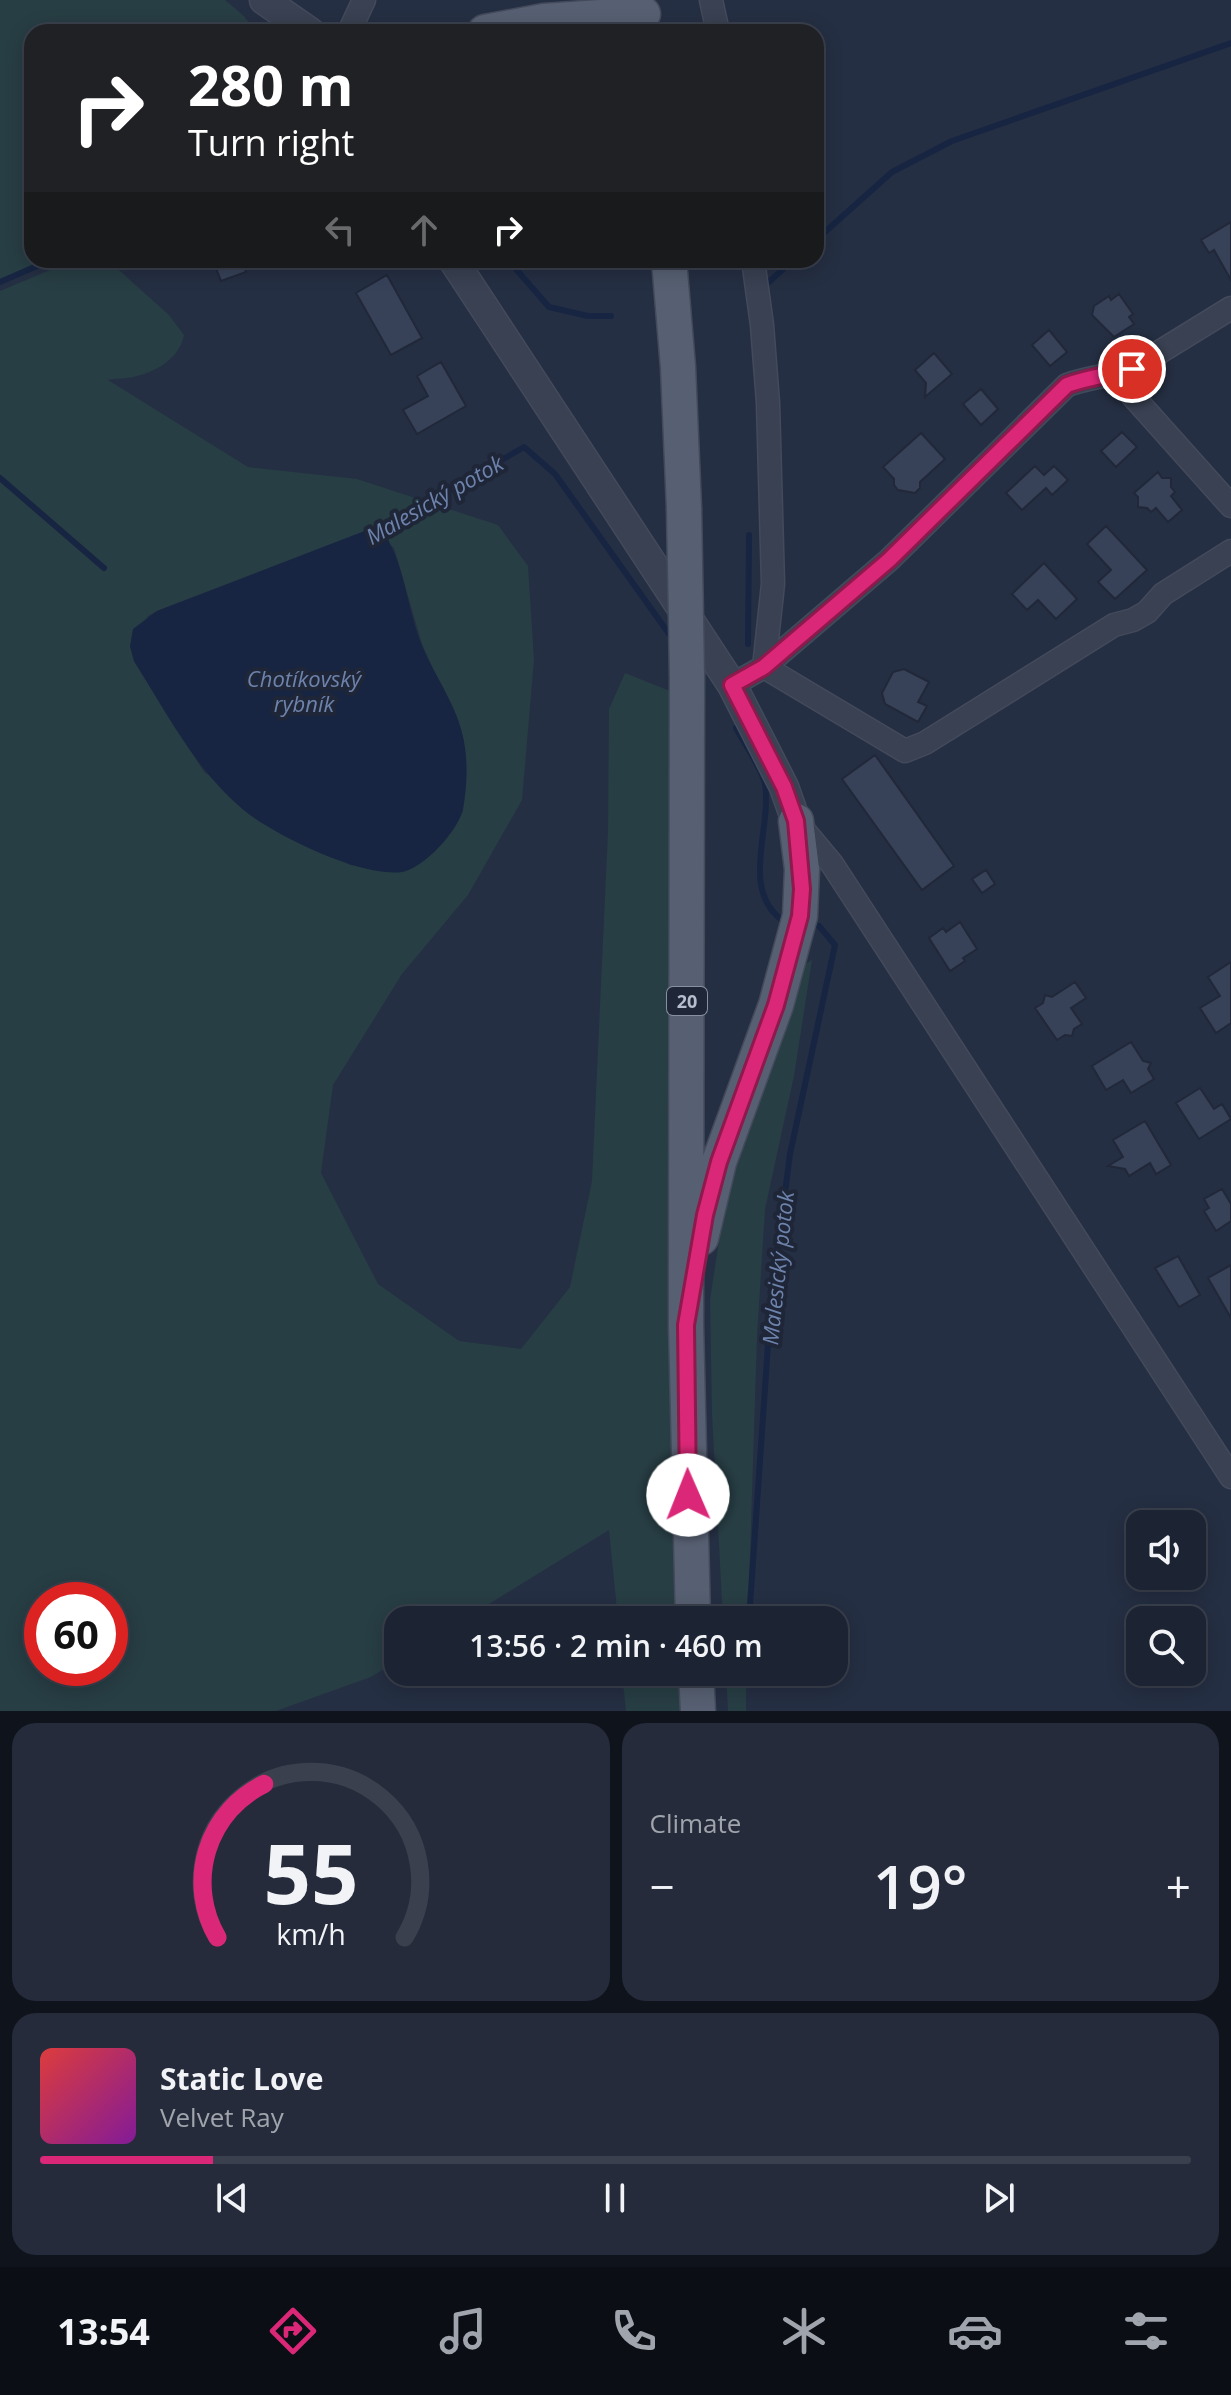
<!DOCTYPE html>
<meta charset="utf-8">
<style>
:root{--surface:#1c2332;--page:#252b3a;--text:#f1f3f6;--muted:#a0a4ac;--line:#3a404d;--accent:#db2777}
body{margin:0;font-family:"Open Sans",sans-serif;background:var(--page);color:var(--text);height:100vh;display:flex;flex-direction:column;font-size:30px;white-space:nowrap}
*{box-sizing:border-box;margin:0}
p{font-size:26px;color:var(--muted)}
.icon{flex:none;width:44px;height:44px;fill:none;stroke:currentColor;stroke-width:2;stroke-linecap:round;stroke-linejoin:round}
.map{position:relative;height:1711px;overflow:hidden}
.details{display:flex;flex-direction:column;gap:12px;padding:12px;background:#0f131c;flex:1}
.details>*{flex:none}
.banner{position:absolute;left:24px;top:24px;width:800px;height:244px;border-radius:24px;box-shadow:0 4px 20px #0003,0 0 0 2px var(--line);background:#202124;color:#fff;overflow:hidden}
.fabs{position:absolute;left:1126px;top:1510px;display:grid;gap:16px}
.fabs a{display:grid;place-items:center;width:80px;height:80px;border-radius:16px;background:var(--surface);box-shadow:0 4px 20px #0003,0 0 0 2px var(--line);font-size:40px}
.speed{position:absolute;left:24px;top:1582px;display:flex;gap:16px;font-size:40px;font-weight:700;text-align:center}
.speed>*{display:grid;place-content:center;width:104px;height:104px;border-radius:50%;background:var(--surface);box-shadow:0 4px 20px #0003,0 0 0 2px var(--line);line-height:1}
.speed .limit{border:12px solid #d22;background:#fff;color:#111}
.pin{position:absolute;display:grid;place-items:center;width:68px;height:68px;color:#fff;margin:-34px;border:4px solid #fff;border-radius:50%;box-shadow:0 2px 8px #0007}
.me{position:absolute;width:88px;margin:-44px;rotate:359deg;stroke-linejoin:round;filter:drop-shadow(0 0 6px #0008)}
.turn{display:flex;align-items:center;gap:28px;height:168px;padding:0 32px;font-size:36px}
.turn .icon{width:104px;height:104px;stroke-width:2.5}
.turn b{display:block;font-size:56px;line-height:68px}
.lanes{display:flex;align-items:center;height:76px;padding:0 32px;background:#0003;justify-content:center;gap:40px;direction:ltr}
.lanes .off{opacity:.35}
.big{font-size:60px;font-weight:600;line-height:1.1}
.details .tile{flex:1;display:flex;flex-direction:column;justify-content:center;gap:12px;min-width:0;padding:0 28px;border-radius:24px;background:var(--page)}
.details .dial{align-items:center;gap:0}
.dial svg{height:208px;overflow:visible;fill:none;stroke:var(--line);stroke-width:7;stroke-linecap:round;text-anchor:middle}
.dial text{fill:var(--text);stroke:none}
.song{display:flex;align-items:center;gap:24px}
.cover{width:96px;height:96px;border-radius:12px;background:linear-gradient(135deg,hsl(0 70% 55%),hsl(290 70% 35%))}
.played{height:8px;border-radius:4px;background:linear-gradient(90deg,var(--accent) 15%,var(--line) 15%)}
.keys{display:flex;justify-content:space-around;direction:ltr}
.heat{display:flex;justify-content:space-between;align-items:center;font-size:44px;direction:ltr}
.details .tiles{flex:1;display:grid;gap:12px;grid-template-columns:1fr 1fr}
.tile:last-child{grid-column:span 2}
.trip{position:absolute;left:384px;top:1606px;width:464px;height:80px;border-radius:24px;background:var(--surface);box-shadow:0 4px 20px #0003,0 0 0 2px var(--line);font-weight:600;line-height:80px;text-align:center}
.tab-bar{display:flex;height:128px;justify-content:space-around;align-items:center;background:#0b0e14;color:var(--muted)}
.tab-bar .icon{width:56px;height:56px}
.tab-bar .on{color:var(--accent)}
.tab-bar b{font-size:36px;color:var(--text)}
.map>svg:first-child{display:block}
</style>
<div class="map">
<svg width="1231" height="1711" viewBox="0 0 1231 1711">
<rect width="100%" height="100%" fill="#252f43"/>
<!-- green -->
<path fill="#273e44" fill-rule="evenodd" d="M0 0H225L244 16 256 32H32V260H46L0 281Z
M74 260H106L111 263 169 315 184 335C180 358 155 373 133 377 125 379 116 378 108 380L248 467 357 479 498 525 528 566 534 660 522 800 468 895 402 974 333 1085 321 1173 378 1284 459 1341 521 1349 570 1287 592 1181 608 831 609 709 625 673 675 693 684 1620H618L609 1530 463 1620H398V1660L371 1677 276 1711H0V291ZM370 529 394 548 422 644 464 740 463 811 434 852 402 872 350 865 204 772 134 661 130 646 148 616 157 611ZM42 1600H110V1668H42Z
M812 960 794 1076 765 1209 757 1336 748 1620H723L712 1414 710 1300 724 1208 796 970Z
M622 1672H687L689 1711H626Z
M726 1672H746V1711H728Z"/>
<!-- water -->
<path fill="#172542" d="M370 529 384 533C406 567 407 611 423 648 436 678 459 709 464 742 468 762 467 788 463 809 459 830 423 869 402 872 363 878 281 838 250 815 198 775 168 715 134 661L130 646 133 629 157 611Z"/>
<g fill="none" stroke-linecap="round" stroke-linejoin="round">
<!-- stream -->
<path stroke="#172542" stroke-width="6" d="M816 240 892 172 952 141 1231 43
M508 260 549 307 588 316H611
M0 282 51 260
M769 282 793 260
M0 478 104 568
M374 534 524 447 555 474 672 638
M748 644 749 535
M736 728C744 743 762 769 765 784 772 828 740 889 782 920
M749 1620 771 1301 790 1154 835 945 819 926"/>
</g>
<!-- building -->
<path fill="#374259" stroke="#202839" stroke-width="2" d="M1231 222V280L1214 250 1209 253 1201 240Z
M213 260H242L246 272 221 281Z
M387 275 422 338 391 355 356 293Z
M1119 294 1133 314 1129 317 1134 324 1114 337 1092 315 1094 306 1109 296 1111 300Z
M1049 330 1067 352 1050 366 1032 345Z
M934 353 952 374 925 397 926 383 915 370Z
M441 362 466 406 417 434 403 410 428 396 417 376Z
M981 389 998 409 981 425 963 404Z
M1122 432 1137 447 1116 467 1101 451Z
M921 433 945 459 920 482V488L915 493 898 490 894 485V479L883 467Z
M1035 466 1044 475 1054 466 1068 480 1052 495 1046 488 1022 510 1006 493Z
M1158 472 1162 478H1171V487L1175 492 1171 496 1182 510 1168 522 1156 508 1151 512 1147 508 1138 507V497L1134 493Z
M1106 526 1147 570 1115 599 1098 582 1111 570 1087 544Z
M1044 563 1077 599 1056 619 1038 600 1027 610 1012 594Z
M904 669 929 682 918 702 927 706 918 722 885 704 882 693 893 672Z
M875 755 954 866 922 890 842 779Z
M986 870 995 884 982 893 972 879Z
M960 922 977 949 963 958 965 961 950 971 929 938 943 928 946 932Z
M1231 962V1023L1216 1033 1200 1008 1220 996 1208 977Z
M1075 982 1086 998 1071 1008 1082 1024 1074 1029 1072 1036 1065 1035 1057 1040 1035 1008 1043 1003 1045 995 1052 997Z
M1131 1042 1143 1061 1151 1063 1148 1069 1154 1079 1131 1093 1123 1080 1106 1090 1092 1066Z
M1200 1088 1214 1109 1222 1104 1231 1119 1199 1139 1176 1103Z
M1145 1121 1171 1165 1156 1174 1150 1163 1129 1176 1125 1169 1108 1166 1123 1157 1113 1140Z
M1222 1189 1231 1204V1221L1216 1231 1204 1211 1209 1208 1204 1199Z
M1178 1256 1200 1295 1179 1307 1155 1268Z
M1231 1265V1318L1208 1278Z"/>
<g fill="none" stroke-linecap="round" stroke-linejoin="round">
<defs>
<path id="minor" d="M711 0 718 32
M349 32 364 0
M753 260 762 325 768 403 773 584 764 667
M1113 374 1231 506
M764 667 905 751 925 743 1114 625 1133 620 1147 612 1163 594 1231 551
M732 685 764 667 889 560 1067 385C1089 377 1110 376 1132 369L1231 308
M797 822 832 864 1231 1477"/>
<path id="tertiary" d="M264 0 310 32
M453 260 732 685 784 787 796 821"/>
<path id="primary" d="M485 32 544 21 643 14
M669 260 678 367 684 508
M687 676 686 1325 693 1620
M701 1238 719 1162 776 1005 800 916 802 869 796 821
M696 1672 698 1711"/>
</defs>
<!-- minor casing -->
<use href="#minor" stroke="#434a5b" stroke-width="25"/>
<!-- tertiary casing -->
<use href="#tertiary" stroke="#434a5b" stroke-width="31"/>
<!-- primary casing -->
<use href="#primary" stroke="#434a5b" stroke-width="37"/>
<!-- minor -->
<use href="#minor" stroke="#394152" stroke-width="22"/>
<!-- tertiary -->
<use href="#tertiary" stroke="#394152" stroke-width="28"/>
<!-- primary -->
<use href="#primary" stroke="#576072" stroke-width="34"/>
<defs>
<path id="primary-bridge" d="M684 508 687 676"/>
</defs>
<!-- primary-bridge casing -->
<use href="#primary-bridge" stroke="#434a5b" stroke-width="37" stroke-linecap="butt"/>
<!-- primary-bridge -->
<use href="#primary-bridge" stroke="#576072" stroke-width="34"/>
</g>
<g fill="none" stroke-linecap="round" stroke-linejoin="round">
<defs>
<path id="route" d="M688 1495 686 1325 705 1215 719 1162 776 1005 800 916 802 889 796 821 784 787 732 685 764 667 889 560 1067 385C1089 377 1110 375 1132 369"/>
</defs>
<!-- route casing -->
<use href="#route" stroke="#8e194d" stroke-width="20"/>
<!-- route -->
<use href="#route" stroke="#db2777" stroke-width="14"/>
</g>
<g text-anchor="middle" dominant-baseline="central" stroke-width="8" stroke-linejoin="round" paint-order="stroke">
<!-- shield labels -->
<rect fill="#1e2638" stroke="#8890a0" stroke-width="2" x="667" y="987" width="40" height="28" rx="6"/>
<g font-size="18" font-weight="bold" fill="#b6bdcc">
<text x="687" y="1001">20</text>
</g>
<!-- water labels -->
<g font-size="22" font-style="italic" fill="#6e83ac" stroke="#1e2638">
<text transform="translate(434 499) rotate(-30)">Malesický potok</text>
<text x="304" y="678">Chotíkovský<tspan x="304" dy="25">rybník</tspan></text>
<text transform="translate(777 1268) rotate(-84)">Malesický potok</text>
</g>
</g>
</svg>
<div class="fabs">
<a><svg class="icon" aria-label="sound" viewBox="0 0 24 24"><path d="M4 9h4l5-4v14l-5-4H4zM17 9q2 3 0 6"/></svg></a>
<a><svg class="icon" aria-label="search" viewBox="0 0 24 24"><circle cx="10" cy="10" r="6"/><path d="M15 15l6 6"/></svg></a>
</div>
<div class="speed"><div class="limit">60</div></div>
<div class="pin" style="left:1132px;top:369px;background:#d93025"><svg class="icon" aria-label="arrive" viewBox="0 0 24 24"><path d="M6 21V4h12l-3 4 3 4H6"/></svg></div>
<svg class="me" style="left:688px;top:1495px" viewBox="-20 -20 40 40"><circle r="19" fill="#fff"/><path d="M0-13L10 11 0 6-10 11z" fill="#db2777"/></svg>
<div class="trip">13:56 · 2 min · 460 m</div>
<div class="banner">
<div class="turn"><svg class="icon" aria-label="right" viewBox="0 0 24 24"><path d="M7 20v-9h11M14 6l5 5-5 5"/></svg><div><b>280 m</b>Turn right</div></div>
<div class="lanes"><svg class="icon off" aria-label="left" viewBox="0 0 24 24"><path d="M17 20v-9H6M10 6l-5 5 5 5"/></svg><svg class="icon off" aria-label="ahead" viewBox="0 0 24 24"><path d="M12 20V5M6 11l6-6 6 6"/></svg><svg class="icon" aria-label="right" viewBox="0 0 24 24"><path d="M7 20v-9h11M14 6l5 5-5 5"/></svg></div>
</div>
</div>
<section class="details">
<div class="tiles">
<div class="tile dial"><svg viewBox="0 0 100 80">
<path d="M14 69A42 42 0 1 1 86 69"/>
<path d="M14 69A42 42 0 0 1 32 10" stroke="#db2777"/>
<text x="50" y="56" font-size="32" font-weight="700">55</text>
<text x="50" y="72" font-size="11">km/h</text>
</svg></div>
<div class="tile"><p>Climate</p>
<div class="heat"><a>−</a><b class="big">19°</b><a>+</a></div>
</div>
<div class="tile">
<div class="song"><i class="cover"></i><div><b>Static Love</b><p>Velvet Ray</p></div></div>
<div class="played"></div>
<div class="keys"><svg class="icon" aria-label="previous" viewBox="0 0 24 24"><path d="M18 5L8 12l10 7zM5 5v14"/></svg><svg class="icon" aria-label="pause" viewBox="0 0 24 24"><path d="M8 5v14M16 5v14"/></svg><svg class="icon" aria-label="next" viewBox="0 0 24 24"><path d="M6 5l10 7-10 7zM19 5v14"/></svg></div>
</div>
</div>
</section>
<nav class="tab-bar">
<b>13:54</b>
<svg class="icon on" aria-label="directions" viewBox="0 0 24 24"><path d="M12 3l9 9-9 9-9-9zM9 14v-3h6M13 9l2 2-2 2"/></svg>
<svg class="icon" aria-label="music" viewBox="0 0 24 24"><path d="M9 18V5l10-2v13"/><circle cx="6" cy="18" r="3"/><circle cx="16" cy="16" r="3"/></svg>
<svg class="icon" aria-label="phone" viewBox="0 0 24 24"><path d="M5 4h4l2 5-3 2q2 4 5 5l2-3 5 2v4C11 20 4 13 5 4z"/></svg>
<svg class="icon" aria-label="climate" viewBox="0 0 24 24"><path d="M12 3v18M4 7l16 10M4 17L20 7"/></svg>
<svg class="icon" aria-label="car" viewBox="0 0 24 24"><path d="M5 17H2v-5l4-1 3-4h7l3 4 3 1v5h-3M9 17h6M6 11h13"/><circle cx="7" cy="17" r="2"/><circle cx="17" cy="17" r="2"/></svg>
<svg class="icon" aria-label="filters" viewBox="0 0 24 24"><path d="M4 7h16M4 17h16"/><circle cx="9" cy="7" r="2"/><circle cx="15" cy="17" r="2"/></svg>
</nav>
